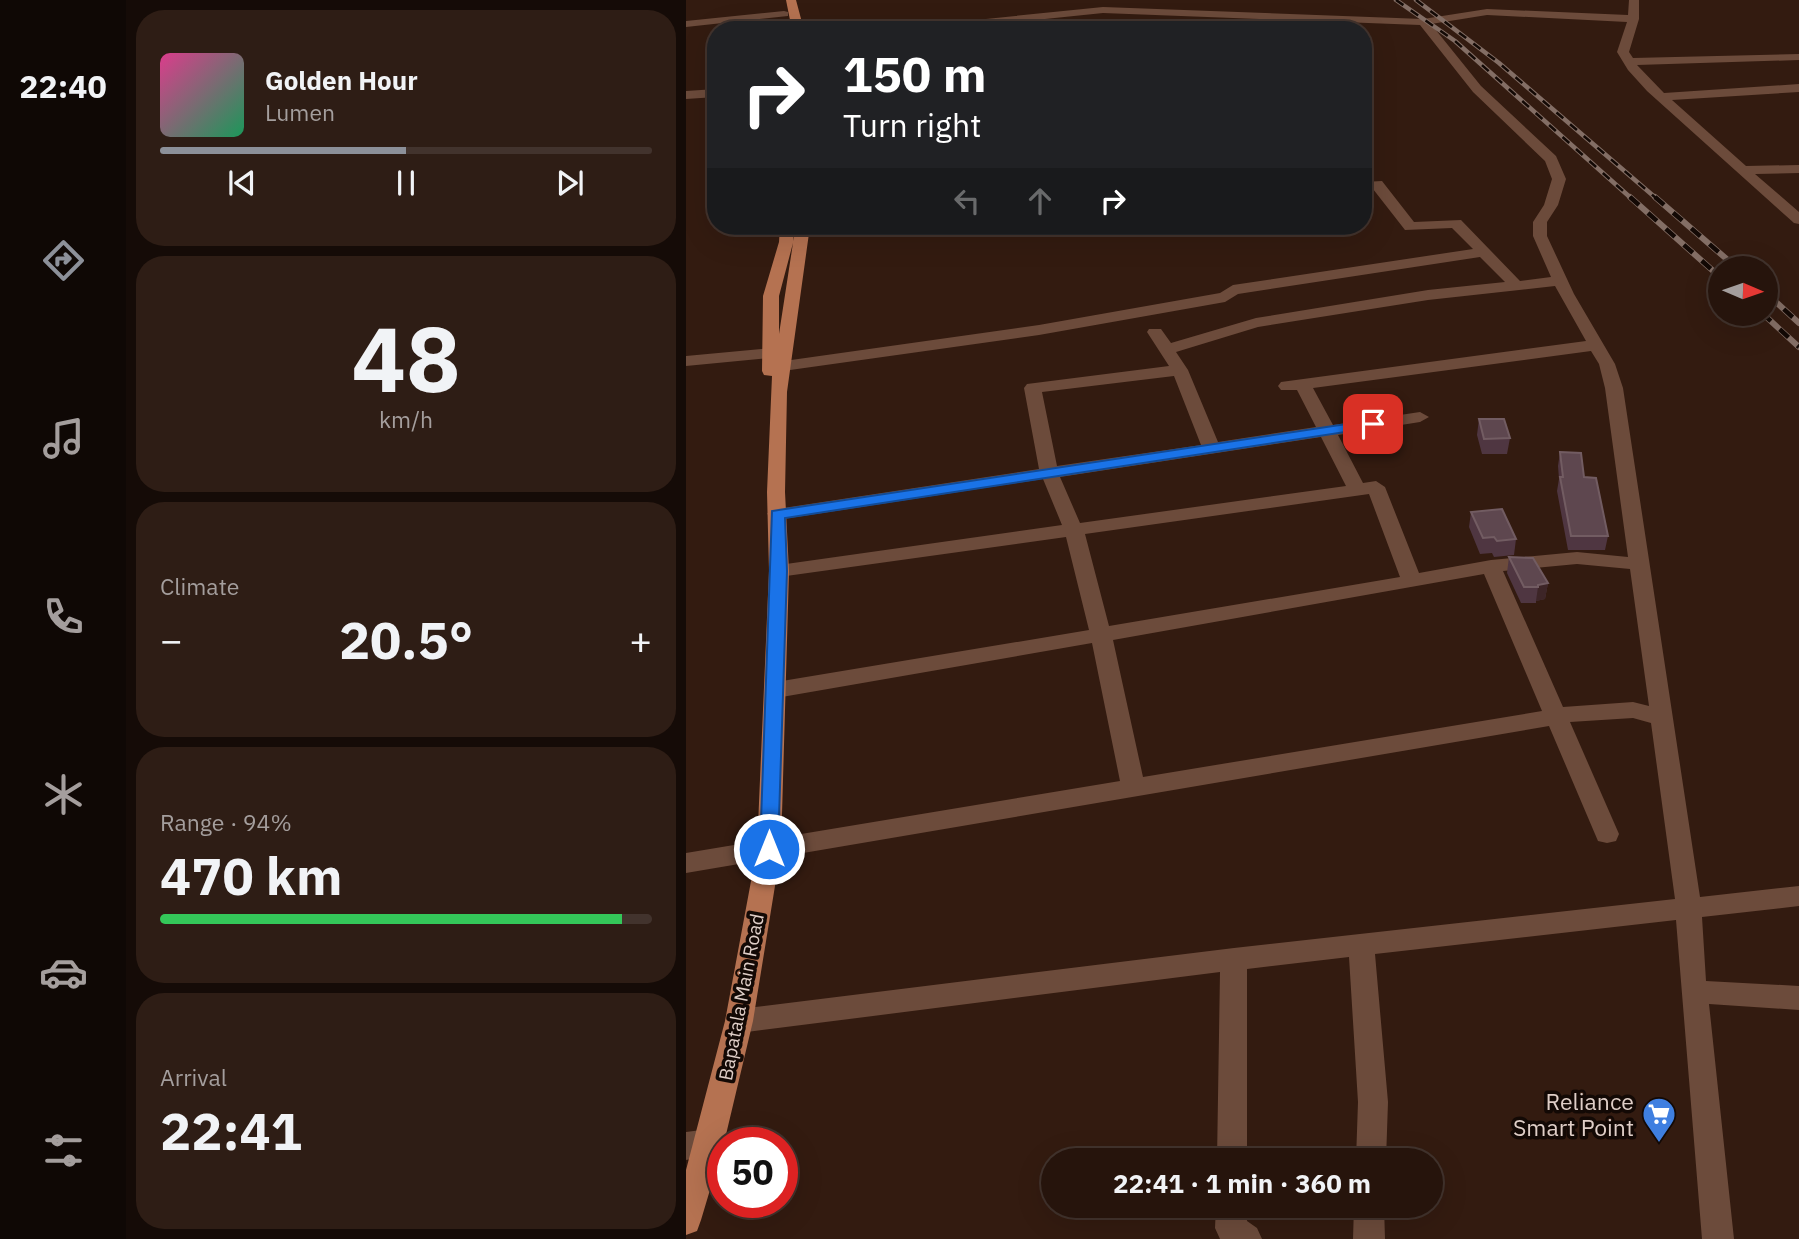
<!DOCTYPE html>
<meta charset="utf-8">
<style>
:root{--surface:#26140c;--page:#2e1d15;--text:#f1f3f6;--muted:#a49e9d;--line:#42332d;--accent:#8c9099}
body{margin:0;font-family:"IBM Plex Sans",sans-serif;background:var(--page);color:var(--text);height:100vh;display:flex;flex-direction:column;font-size:26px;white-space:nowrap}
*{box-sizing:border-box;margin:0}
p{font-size:23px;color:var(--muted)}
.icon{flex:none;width:38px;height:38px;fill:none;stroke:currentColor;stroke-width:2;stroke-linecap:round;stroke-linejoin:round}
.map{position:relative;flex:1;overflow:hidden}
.panel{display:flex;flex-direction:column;gap:10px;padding:10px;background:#150b07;width:560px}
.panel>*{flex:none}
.guide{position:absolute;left:21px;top:21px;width:665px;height:214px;border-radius:28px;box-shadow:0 7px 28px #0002,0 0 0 2px var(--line);background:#202124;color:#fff;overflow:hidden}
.needle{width:46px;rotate:92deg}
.fabs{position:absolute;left:1022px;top:256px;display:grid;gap:14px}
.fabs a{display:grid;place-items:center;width:70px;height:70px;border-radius:50%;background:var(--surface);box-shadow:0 7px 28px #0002,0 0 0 2px var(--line);font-size:35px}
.speed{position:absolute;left:21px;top:1127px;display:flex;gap:14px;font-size:35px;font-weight:700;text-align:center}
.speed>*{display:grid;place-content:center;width:91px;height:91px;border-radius:50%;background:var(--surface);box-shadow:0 7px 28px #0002,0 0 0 2px var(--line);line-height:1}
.speed .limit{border:10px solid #d22;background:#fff;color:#111}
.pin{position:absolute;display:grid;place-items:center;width:60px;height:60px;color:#fff;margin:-30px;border-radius:14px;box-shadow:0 4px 10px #0006}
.me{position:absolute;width:77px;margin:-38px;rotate:0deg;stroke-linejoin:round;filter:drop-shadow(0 0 5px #0008)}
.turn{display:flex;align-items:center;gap:24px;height:147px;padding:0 21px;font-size:32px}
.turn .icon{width:91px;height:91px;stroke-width:2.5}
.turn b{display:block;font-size:49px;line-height:60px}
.lanes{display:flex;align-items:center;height:66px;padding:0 21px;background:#0003;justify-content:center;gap:35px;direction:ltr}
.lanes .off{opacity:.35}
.big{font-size:52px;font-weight:800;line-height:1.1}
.panel .card{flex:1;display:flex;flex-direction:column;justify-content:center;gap:10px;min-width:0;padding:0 24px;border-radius:28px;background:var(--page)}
.panel .dial{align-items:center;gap:0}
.dial b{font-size:91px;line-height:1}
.song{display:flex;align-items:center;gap:21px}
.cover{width:84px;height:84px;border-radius:10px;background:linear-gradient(135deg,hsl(330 70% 55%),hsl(150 70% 35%))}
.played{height:7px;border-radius:4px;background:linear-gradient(90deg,var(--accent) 50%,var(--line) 50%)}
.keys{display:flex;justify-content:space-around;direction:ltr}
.heat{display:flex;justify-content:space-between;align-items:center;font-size:38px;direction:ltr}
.charge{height:10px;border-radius:5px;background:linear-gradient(90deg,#34c759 94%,var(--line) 0)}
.trip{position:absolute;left:355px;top:1148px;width:402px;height:70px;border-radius:35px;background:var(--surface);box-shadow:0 7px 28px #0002,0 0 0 2px var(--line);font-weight:800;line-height:70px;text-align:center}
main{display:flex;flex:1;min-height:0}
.tab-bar{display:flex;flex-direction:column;width:126px;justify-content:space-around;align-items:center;background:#0f0805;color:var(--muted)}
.tab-bar .icon{width:49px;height:49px}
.tab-bar .current{color:var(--accent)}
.tab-bar b{font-size:32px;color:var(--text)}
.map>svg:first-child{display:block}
</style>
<main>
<nav class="tab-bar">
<b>22:40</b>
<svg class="icon current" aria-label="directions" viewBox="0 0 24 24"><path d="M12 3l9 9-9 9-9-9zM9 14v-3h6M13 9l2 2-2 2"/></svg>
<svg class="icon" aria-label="music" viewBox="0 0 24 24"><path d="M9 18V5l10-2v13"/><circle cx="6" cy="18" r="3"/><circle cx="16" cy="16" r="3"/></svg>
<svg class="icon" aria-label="phone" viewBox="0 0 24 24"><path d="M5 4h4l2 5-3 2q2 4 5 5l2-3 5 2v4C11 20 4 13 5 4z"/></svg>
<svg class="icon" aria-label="climate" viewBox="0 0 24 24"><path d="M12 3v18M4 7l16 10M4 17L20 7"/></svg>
<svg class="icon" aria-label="car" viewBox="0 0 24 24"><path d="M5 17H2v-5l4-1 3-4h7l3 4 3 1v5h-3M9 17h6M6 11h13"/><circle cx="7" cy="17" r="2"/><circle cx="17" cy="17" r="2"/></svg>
<svg class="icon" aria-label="filters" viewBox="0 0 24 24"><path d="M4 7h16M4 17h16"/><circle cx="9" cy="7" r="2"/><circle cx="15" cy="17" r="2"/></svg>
</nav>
<section class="panel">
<div class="card">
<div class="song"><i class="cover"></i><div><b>Golden Hour</b><p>Lumen</p></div></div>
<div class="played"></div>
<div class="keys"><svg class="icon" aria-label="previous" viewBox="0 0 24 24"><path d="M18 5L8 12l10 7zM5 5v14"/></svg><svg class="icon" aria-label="pause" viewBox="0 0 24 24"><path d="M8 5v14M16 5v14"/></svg><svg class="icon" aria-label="next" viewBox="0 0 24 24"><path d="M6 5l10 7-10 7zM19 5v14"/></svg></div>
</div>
<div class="card dial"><b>48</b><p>km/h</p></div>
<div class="card"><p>Climate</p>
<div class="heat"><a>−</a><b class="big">20.5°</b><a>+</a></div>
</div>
<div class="card"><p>Range · 94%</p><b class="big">470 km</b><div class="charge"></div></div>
<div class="card"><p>Arrival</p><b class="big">22:41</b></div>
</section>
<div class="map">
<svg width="1113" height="1239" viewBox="0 0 1113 1239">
<rect width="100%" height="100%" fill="#331b10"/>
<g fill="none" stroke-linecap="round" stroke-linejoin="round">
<!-- minor -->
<path fill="#6c4b3b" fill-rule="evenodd" d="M943 0H953V19L943 52 947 58 1113 54V60L951 65 978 93 1113 84V92L986 100 1060 166 1113 165V173L1069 174 1113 212V224L1108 223 961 91 942 70 931 52 941 22 801 15 745 24 795 86 870 156 880 179 872 205 861 222V236L888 294 929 364 937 388 1014 897 1113 886V906L1016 917 1020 981 1113 986V1010L1023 1004 1048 1239H1016L990 920 689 954 702 1102 700 1160H670L672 1102 663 957 561 969V1160H531L534 972 53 1033 43 1029 39 1021 43 1013 53 1009 548 948 989 899 965 723 947 718 884 722 933 834 930 841 921 843 912 841 909 834 863 726 0 873V853L434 781 406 643 90 698 82 695 79 690 82 685 90 682 403 630 380 537 93 577 86 576 83 571 86 566 93 565 376 525 357 479 91 520 81 514 84 510 353 469 338 388 341 384 483 366 461 332 463 329H475L485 343 570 318 742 290 819 282 794 257 552 294 539 302 353 335 97 371 89 366 91 362 353 325 534 293 547 285 787 249 766 228 719 230 687 189 677 190V182L696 181 728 222 775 220 834 281 865 277 847 236V222L858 205 866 179 859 161 787 92 734 25 417 13 251 30H210L211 28 417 7 737 19 801 9 942 15ZM869 286 900 341 595 382 592 386 595 390H611L630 427 532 442 502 370 490 352 572 327 742 300ZM905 351 913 364 919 388 942 557 891 552 805 560 733 573 699 487 690 481 677 483 652 435 734 422 743 417 734 412 647 425 627 388ZM488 376 515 445 371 466 356 392ZM635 437 660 486 394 523 374 477ZM683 494 714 577 423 626 399 534ZM891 564 944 569 963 706 947 702 877 707 817 571ZM798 574 856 711 457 777 427 640Z
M98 11 102 12V16L0 27V21Z
M30 89V97L0 99V91Z
M98 347 106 352 104 356 0 366V356Z
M23 1129 34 1133 38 1143 34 1153 0 1160V1132Z
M530 1206H560L561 1221 571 1228 576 1239H534L529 1228Z
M668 1206H698L699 1239H667Z"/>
<!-- major -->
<path fill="#b57251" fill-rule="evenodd" d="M100 0H110L118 30H106Z
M94 226H108L107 241 110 226H124L101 392 99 492 103 571 95 849 67 1021 38 1143 15 1220 11 1231 0 1235V1170L39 1021 71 849 83 571 81 492 86 376 78 375 76 371 77 296 93 242ZM107 243 93 334V296Z"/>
<defs>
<path id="rail-far1" d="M710 0 769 41 946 199
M730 0 813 63 971 199"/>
<path id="rail" d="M944 197 1034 277
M969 197 1051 268
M1080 293 1113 323
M1076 313 1113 347"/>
</defs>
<!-- rail-far1 casing -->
<use href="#rail-far1" stroke="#836e65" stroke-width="4.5"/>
<!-- rail casing -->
<use href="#rail" stroke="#836e65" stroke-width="6"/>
<!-- rail-far1 -->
<use href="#rail-far1" stroke="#130905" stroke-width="2.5" stroke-dasharray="9" stroke-linecap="butt"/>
<!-- rail -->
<use href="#rail" stroke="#130905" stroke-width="4.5" stroke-dasharray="12" stroke-linecap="butt"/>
</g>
<!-- wall -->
<path fill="#4f3641" d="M793 419 824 438 821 454H796L791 435Z
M874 452 898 477 922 536 919 550H882L871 491 873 479 872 466Z
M785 512 830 539 828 555 808 557 806 553 794 554 783 527Z
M823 557 862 583 859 599 850 601V603H835L821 573Z"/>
<!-- shaded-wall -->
<path fill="#3d2527" d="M862 583 859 599 850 601 852 587V585Z"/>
<!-- building -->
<path fill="#5e474f" stroke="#725c62" stroke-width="2" d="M793 419H818L824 438 798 439Z
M874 452 895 453 898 477 910 478 922 536H885L874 477H877Z
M816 509 830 539 811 541 808 537 797 538 785 512Z
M823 557 847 558 862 583 852 585V587H838Z"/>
<!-- route -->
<path fill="#1a73e8" stroke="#114b97" stroke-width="2" d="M687 420 692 422V427L99 518 101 571 92 849 90 854 83 856 76 854 74 849 86 511Z"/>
<!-- icons -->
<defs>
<symbol id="supermarket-pin" viewBox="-11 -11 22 30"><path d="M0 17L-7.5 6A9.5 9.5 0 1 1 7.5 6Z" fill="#3f7fe0" stroke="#130905"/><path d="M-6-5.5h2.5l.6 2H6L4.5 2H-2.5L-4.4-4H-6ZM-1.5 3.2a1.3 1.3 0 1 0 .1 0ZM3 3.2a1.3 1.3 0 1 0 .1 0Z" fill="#fff"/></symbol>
</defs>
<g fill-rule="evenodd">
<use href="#supermarket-pin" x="954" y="1095" width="38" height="52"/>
</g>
<g text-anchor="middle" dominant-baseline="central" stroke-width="7" stroke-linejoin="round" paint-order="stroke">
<!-- street labels -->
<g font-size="19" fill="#dfcec7" stroke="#130905">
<text transform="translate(55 997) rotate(-79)">Bapatala Main Road</text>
</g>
<!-- near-poi labels -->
<g font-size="23" fill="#dfcec7" stroke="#130905" text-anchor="end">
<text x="948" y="1101">Reliance<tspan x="948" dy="26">Smart Point</tspan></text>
</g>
</g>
</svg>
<div class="fabs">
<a><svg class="needle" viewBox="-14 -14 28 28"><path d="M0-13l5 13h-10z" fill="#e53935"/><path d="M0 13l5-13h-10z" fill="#a49e9d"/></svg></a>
</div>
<div class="speed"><div class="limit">50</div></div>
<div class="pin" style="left:687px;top:424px;background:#d93025"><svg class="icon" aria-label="arrive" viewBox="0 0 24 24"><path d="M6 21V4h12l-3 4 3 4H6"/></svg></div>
<svg class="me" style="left:83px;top:849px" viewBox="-20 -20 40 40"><circle r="17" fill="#1a73e8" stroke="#fff" stroke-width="3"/><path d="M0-11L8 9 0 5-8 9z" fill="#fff"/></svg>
<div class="trip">22:41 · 1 min · 360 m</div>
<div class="guide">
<div class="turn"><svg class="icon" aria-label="right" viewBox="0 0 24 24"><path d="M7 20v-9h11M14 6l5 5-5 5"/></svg><div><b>150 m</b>Turn right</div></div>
<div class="lanes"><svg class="icon off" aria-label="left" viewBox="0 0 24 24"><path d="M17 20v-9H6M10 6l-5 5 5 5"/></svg><svg class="icon off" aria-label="ahead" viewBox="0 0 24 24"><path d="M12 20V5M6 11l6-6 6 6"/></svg><svg class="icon" aria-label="right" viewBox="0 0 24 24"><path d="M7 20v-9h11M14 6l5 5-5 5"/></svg></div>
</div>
</div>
</main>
